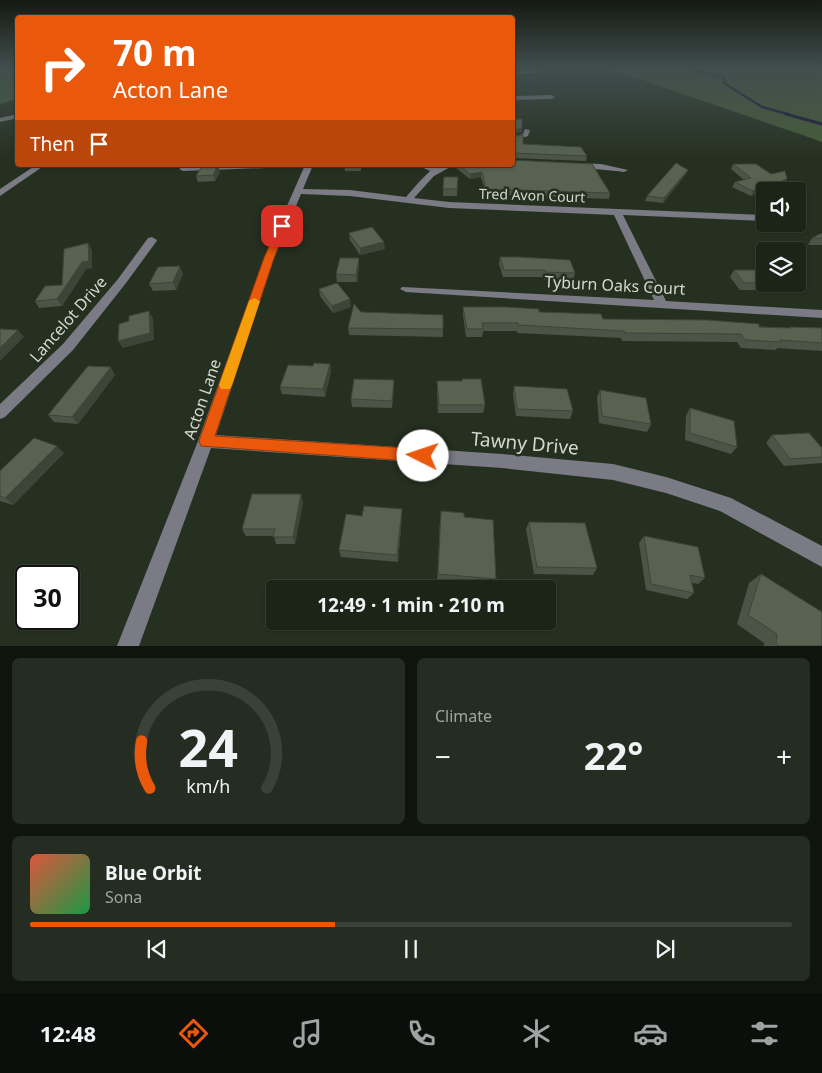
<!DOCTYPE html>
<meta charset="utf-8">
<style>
:root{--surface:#1c2418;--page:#252c21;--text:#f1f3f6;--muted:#a0a4a2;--line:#3a4137;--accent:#ea580c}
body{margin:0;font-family:"Noto Sans",sans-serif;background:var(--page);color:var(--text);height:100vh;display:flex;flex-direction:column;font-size:19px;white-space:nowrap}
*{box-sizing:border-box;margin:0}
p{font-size:16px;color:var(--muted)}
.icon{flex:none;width:28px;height:28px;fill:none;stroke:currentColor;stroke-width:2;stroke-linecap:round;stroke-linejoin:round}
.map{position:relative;height:646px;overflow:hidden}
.side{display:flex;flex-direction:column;gap:12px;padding:12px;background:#0f140d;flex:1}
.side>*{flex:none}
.banner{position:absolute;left:15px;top:15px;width:500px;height:152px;border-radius:5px;box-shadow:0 1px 4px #0004,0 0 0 1px var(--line);background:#ea580c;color:#fff;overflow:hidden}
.buttons{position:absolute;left:756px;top:182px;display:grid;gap:10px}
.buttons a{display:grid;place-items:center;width:50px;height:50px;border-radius:5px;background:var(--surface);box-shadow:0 1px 4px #0004,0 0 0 1px var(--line);font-size:25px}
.speed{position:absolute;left:15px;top:565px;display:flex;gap:10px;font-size:25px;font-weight:700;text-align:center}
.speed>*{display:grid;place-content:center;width:65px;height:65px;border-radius:50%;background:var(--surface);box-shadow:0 1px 4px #0004,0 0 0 1px var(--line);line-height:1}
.speed .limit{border:2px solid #111;border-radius:8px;background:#fff;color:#111}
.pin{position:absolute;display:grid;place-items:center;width:42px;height:42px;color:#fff;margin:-21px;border-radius:10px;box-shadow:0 2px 8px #0006}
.me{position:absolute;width:55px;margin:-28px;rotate:274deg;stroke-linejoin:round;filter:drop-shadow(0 0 4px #0008)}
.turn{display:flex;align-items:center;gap:18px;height:105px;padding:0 15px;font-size:22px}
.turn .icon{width:65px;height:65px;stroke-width:2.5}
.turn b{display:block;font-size:35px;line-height:42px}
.then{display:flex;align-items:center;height:48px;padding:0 15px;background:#0003;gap:10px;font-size:19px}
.big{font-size:38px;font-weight:700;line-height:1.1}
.side .widget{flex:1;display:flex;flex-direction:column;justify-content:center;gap:8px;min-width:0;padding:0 18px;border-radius:8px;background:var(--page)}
.side .dial{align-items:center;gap:0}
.dial svg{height:130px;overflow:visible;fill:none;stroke:var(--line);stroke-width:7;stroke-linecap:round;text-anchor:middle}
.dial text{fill:var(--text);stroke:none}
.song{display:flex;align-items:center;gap:15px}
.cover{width:60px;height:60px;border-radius:8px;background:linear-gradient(135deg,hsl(10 70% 55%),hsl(140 70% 35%))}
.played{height:5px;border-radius:2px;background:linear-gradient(90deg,var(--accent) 40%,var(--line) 40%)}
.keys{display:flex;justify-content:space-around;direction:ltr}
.heat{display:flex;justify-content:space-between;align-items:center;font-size:28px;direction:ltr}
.side .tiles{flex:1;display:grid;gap:12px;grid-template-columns:1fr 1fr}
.widget:last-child{grid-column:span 2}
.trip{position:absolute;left:266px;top:580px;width:290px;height:50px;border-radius:5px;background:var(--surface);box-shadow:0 1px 4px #0004,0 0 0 1px var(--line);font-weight:700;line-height:50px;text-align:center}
.tabs{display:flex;height:80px;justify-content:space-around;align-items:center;background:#0b0e0a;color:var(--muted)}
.tabs .icon{width:35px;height:35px}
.tabs .current{color:var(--accent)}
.tabs b{font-size:22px;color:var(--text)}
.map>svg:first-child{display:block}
</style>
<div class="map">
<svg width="822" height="646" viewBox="0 0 822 646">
<rect width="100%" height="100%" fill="#263020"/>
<!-- forest -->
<path fill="#475d39" d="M0 68 18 69 17 99 0 104Z
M607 68H822V142L814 139Z"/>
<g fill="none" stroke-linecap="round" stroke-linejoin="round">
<!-- stream-far1 -->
<path stroke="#171737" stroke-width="2.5" d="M686 68 723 78 725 80 724 83 762 107 791 115"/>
<!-- stream -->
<path stroke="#171737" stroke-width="3" d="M786 114 822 124"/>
<!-- minor -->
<path fill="#7a7b84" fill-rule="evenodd" d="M512 71H539L542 73 512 74Z
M512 96 552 95 555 97 552 99 512 100Z
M18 114V118L0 122V118Z
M525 129 530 130 528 136 512 141V137L523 134Z
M574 163 601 164 628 170 624 172C613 170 579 169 573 165Z
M36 165H45L0 196V189Z
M228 165H297L293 167 183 171 179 169 183 167Z
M305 165H313L303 189 350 190 406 197 419 182 430 171 417 165H428L436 168 442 165H454L434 176 414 198 449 202 765 215V221L623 215 666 301 822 310V318L406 292 400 289 402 287 654 300 614 215 449 208 350 196 301 194 274 258 216 435 502 454 613 464 666 477 731 498 822 546V567L720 511 666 493 613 480 502 468 211 448 139 646H117L198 441 264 258Z
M152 237 157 240 156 242 126 283 73 350 5 417 0 419V404L63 344 118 279 148 238Z"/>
</g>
<!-- wall -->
<path fill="#4b5446" d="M512 137 523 144 587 156 586 161 512 158Z
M733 164 771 174 787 179 784 184 751 196 732 187 735 182 744 180 731 169Z
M344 165H361V171H345Z
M455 165H512L610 193 609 199 486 194 481 177 470 179 455 167Z
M688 170 686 174 663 203 645 201 647 196Z
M220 172 215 181 198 182 196 176Z
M444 177H458L457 196H443Z
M349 233 385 249 360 255 350 240Z
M822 233V245H808L812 238Z
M92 250V268L86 269 62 306 39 308 35 301 62 285Z
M500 257 575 273 573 281 544 280 543 277H503L499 264Z
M359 265 357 282H337L336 274Z
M734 270 765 273V284H773L769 290H740L730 277Z
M183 274 176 290 153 291 149 284Z
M319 289 351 307 333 313 320 296Z
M463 307 539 312 603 319 789 328 790 327 822 328V351L777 348 776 350 741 348 737 342 622 341 621 338 517 333V331H483L482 337H466L463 315Z
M361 312 443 329V337L349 335 348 328Z
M313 366 331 371 325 397 282 394 280 387Z
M115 375 78 424 54 422 48 415Z
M437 381H462L485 405 483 413H438L437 389Z
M514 386 573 411 570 419 516 416 513 394Z
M394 388 392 408 352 407 351 399Z
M600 390 651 424 647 432 599 423 597 397Z
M690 408 737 447 731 454 685 440 686 416Z
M772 435 822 448V463L784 466 766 443Z
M64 453 13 505 0 501V471Z
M303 502 295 544H276L274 536H246L242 529Z
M362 516H402L398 562 341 557 339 550Z
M464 517 496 579 493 589 437 583 440 522Z
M529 522 597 568 593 575 534 574 526 529Z
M644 536 705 578 698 584 692 583 694 593 687 599 646 590 639 543Z
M761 574 822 646H764V643L737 624 749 583Z"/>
<!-- shaded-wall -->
<path fill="#3d4539" d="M522 128V132L512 135V131Z
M218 165 220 172 215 181 213 175Z
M688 170 686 174 663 203 664 198Z
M482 172 481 177 470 179V174Z
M787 179 784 184 751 196 753 191Z
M384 242 385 249 360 255V248Z
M88 243 92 250V268L86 269 62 306 57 299Z
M359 258V265L357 282 356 275Z
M180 266 183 274 176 290 173 282Z
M350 299 351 307 333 313 332 306Z
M149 311 153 319 154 340 123 348 118 341Z
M18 330 24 337 0 361V348Z
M330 364 331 371 325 397 323 389Z
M111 367 115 375 78 424 72 417Z
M394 380V388L392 408V401Z
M57 446 64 453 13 505 5 498Z
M301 494 303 502 295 544 293 537Z
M402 509V516L398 562 397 555Z"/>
<!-- building -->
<path fill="#576251" stroke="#3d4539" d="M512 119H522V128L512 131Z
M523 135V144L581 147 587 156 512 153V137Z
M512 160 592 164 610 193 486 189 482 172 470 174 459 165H512Z
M676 163 688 170 664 198 647 196Z
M733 164H756L771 174 785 171 787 179 753 191 735 182 751 178Z
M218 165 213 175 196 176 202 166Z
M344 165H360V166L344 167Z
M444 177H458L457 189H443Z
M372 227 384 242 360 248 349 233Z
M822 233V238H812Z
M88 243 89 261 82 262 57 299 35 301 45 286 62 285 64 249Z
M500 257H518L570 260 575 273 546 272 545 270H504Z
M340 258H359L356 275 336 274Z
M180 266 173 282 149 284 158 267Z
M734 270H762L765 273V283H744Z
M337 283 350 299 332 306 319 289Z
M354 304 361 312 443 315V329L348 328Z
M463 307H506L539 309V312L601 314 603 319 707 320 759 324V327L791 328 790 327 822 328V343L780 340 781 342 745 340 741 334 625 333 624 331 518 325V323H482L483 329H467Z
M149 311 150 333 118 341 119 324 129 321V316Z
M0 329 18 330 0 348Z
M314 363 330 364 323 389 280 387 288 365 313 366Z
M88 366 111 367 72 417 48 415Z
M354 379 394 380 392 401 351 399Z
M462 379H481L485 405H439L437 381H462Z
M514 386 567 389 573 411 517 409Z
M600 390 646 398 651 424 602 416Z
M690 408 734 421 737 447 690 433Z
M809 433 822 448V457L790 459 772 435Z
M34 438 57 446 5 498 0 496V471Z
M252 494H301L293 537H273L275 529H242Z
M364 506 402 509 397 555 339 550 346 514 362 516Z
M441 511 464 513V517L493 520 496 579 438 574Z
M529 522 585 523 597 568 537 567Z
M644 536 698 547 705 578 690 575 694 593 651 584Z
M761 574 822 612V646H779L776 643 777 634 748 615Z"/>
<!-- sky -->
<linearGradient id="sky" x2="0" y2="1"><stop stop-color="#151a12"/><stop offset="0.43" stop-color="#414e4e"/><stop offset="1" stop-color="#414e4e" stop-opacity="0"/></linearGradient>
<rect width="822" height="158" fill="url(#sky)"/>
<!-- route -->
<path fill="#ea580c" stroke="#983908" d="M282 223 287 226 274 258 215 436 423 449 428 451 430 456 428 460 423 462 201 446 199 441 264 258 278 226Z"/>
<!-- slow -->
<path fill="#f59e0b" d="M254 298 260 301 232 385 230 389H221L219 385 249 301Z"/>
<g text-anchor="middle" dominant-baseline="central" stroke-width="5" stroke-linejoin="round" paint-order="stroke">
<!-- far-street labels -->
<g font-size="14" fill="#d3d9cf" stroke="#263020">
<text transform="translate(532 195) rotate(2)">Tred Avon Court</text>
</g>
<!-- street labels -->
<g font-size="16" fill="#d3d9cf" stroke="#263020">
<text transform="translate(615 285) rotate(3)">Tyburn Oaks Court</text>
<text transform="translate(68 319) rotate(-49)">Lancelot Drive</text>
<text transform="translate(202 399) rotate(-71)">Acton Lane</text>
</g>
<!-- near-street labels -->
<g font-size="19" fill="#d3d9cf" stroke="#263020">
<text transform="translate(525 443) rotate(5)">Tawny Drive</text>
</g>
</g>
</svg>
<div class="buttons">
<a><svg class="icon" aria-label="sound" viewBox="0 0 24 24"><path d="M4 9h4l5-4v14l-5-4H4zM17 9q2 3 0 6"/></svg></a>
<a><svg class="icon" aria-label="layers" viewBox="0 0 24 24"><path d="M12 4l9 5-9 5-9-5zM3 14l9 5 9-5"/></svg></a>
</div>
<div class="speed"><div class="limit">30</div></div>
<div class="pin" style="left:282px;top:226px;background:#d93025"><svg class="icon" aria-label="arrive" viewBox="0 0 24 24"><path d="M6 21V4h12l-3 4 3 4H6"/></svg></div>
<svg class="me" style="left:423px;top:456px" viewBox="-20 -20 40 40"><circle r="19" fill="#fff"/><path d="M0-13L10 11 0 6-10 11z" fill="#ea580c"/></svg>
<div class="trip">12:49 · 1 min · 210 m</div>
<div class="banner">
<div class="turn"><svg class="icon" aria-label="right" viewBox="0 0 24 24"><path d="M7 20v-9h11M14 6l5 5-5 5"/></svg><div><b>70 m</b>Acton Lane</div></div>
<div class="then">Then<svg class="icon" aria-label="arrive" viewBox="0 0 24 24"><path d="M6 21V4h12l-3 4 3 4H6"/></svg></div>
</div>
</div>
<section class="side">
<div class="tiles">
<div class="widget dial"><svg viewBox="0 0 100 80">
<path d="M14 69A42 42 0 1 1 86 69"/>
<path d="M14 69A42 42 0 0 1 9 40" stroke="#ea580c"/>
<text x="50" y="56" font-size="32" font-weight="700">24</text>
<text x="50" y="72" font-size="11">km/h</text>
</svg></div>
<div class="widget"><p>Climate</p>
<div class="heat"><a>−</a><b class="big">22°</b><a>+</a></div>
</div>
<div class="widget">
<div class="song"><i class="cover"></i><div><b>Blue Orbit</b><p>Sona</p></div></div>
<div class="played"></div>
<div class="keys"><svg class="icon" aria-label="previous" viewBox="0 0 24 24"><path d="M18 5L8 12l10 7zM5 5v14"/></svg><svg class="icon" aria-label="pause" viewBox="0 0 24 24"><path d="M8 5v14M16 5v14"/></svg><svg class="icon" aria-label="next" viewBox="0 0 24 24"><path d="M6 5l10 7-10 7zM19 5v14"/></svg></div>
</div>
</div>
</section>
<nav class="tabs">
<b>12:48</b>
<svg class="icon current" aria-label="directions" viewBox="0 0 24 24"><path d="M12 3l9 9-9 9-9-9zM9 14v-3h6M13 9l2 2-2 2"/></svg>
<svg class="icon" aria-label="music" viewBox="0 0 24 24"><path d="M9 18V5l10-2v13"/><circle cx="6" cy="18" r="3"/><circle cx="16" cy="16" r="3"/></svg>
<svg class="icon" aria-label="phone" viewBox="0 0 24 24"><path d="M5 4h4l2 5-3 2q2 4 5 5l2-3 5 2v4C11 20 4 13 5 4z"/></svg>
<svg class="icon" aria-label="climate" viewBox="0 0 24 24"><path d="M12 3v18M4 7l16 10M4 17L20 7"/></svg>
<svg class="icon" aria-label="car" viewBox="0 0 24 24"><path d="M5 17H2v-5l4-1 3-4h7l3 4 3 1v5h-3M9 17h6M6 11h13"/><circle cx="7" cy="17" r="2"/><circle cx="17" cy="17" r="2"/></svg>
<svg class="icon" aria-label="filters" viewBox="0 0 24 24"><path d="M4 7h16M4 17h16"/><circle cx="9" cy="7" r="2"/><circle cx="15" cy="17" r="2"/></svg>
</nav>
